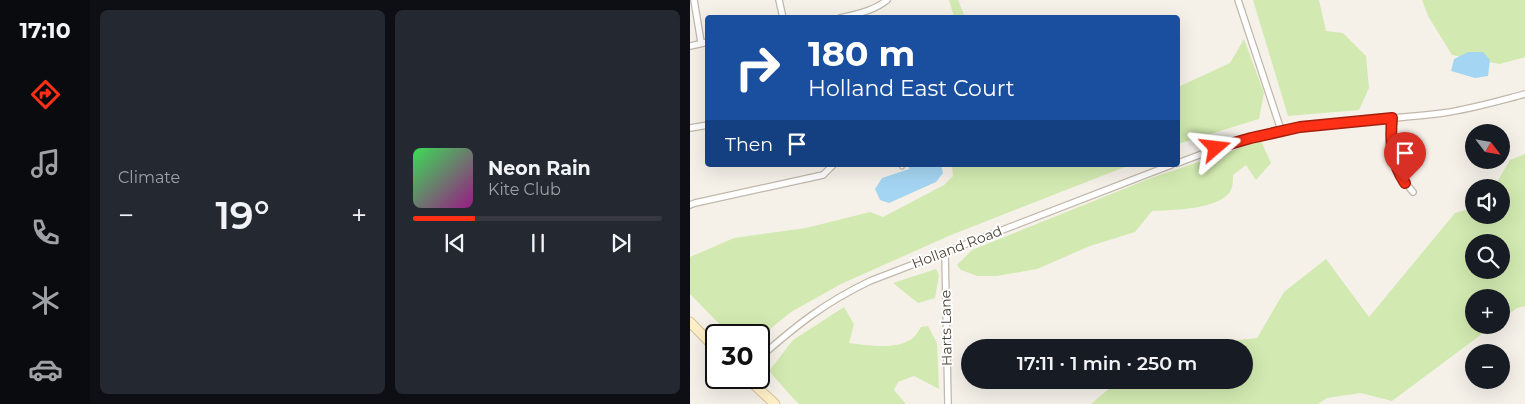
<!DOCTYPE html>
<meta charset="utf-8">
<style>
:root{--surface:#171b24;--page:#242831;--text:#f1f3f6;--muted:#9ea1a6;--line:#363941;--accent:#fe3016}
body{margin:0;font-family:Montserrat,sans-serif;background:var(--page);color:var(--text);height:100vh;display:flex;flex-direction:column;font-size:19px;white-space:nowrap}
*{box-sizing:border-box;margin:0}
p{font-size:16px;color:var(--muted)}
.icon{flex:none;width:28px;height:28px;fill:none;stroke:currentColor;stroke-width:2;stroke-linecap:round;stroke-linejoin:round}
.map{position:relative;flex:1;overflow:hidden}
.panel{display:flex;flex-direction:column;gap:10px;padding:10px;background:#0d0f14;width:600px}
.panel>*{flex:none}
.guide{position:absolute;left:15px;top:15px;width:475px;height:152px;border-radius:5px;box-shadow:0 5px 20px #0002;background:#1a4fa0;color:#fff;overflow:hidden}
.needle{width:32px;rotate:121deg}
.controls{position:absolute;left:775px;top:124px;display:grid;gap:10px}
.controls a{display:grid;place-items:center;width:45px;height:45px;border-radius:50%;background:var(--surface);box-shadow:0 5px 20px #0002;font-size:25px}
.speed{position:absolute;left:15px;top:324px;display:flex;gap:10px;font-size:25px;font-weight:700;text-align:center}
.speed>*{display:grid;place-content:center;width:65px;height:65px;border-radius:50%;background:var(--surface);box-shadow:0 5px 20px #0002;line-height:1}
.speed .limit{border:2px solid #111;border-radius:8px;background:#fff;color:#111}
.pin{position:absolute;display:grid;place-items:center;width:42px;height:42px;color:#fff;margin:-51px -21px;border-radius:50% 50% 50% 0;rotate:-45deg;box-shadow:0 0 5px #0007}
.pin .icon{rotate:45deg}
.me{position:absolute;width:55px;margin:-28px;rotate:73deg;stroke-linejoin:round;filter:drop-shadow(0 0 4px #0008)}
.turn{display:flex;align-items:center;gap:18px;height:105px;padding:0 20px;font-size:22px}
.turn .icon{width:65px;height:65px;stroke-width:2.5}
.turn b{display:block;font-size:35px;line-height:42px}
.then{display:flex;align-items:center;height:48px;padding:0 20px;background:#0003;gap:10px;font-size:19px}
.big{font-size:38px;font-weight:600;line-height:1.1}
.panel .widget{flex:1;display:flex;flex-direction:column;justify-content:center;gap:8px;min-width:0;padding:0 18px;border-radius:8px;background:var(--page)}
.song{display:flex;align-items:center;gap:15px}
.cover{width:60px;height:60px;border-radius:8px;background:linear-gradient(135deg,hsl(130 70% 55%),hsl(310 70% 35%))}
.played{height:5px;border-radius:2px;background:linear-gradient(90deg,var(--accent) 25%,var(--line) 25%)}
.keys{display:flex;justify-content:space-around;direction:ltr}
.heat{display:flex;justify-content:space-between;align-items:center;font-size:28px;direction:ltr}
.panel .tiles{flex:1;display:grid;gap:10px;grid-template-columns:repeat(2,1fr)}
.trip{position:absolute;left:271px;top:339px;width:292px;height:50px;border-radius:25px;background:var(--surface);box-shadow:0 5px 20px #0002;font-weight:600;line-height:50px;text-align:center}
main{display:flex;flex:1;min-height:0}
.menu{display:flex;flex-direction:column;width:90px;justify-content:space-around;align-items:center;background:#090b0e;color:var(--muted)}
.menu .icon{width:35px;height:35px}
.menu .current{color:var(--accent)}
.menu b{font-size:22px;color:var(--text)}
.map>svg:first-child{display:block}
</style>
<main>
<nav class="menu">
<b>17:10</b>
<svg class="icon current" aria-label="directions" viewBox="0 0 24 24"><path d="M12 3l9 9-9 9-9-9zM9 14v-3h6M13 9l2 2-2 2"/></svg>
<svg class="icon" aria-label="music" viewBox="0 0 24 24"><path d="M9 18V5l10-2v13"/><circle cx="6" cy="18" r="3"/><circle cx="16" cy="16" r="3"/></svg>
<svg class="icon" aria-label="phone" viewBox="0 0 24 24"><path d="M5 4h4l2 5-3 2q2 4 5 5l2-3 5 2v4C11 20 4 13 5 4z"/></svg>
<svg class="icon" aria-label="climate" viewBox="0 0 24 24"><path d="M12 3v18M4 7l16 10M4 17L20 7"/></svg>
<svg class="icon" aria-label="car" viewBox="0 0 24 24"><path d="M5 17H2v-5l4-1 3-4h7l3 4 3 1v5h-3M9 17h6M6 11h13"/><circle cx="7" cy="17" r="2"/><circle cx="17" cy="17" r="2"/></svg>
</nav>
<section class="panel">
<div class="tiles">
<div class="widget"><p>Climate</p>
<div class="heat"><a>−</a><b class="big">19°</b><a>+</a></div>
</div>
<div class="widget">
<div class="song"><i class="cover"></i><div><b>Neon Rain</b><p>Kite Club</p></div></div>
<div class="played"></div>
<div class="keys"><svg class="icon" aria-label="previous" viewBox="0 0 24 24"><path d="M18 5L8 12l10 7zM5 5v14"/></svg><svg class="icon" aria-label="pause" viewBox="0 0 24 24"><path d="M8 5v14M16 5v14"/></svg><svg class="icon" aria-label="next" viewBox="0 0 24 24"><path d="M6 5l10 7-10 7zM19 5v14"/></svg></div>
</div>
</div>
</section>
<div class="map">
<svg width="835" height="404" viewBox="0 0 835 404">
<rect width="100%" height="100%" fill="#f5f1e9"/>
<!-- green -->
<path fill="#d2eab1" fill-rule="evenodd" d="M259 0H268L275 17H264Z
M563 0H629L636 31 653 33 676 56 679 88 669 110 598 116Z
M732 0H835V57L810 64 762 55 738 16Z
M554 39 574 93 569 119 488 144V87L540 63Z
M571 141 581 163 566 180 556 165 543 175C543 179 543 186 541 190 531 210 481 210 462 211L445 232 400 246 347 269 307 276H287L271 270 267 265 282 250 461 178Z
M835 154V306L827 308 811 320V298H784V325H804L702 401 671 393 637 398 628 404H401L429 380H555V348L507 347 515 344 567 338 594 292 636 259 679 317 765 213 784 208V215H811V188L804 187 820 160ZM811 242V270H784V242Z
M262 165H440L261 235 151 284 101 312 69 338V335H40L0 294V257L44 238 116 228 180 212 193 217 254 185 263 176Z
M246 269 249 275 245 298 228 303 203 283Z
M154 307 164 324 159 343C178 345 208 351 224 337 227 334 229 330 231 327L238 326 247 343 249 389 224 376 208 382 204 390 216 404H109L101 396 79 371 103 340Z"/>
<!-- water -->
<path fill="#a4d5f2" d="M778 52H793L800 60 798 76 785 78 761 71 764 59Z
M219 165H251L253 173 246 182 199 203 190 200 185 189 192 178 219 169Z"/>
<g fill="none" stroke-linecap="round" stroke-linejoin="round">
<defs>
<path id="service" d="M211 165 212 167"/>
<path id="minor" d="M4 0 11 42
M89 0 93 18
M548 0 591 130
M150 18C166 14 184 11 197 0
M0 46 18 42
M702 119C700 149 701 168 723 192
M0 128 18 125
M488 163C522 150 557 137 593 130 646 120 700 120 753 113 781 109 808 101 835 94
M0 205 5 203 133 175 143 165
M255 252 258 404
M69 358C107 325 134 303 180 281L481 165"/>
<path id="secondary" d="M0 322 26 349
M57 378 85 404"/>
</defs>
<!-- service casing -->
<use href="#service" stroke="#c1b8ab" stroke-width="5.5"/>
<!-- minor casing -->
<use href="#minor" stroke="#c1b8ab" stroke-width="8"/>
<!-- secondary casing -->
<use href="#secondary" stroke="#d6c398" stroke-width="11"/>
<!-- service -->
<use href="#service" stroke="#fff" stroke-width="3"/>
<!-- minor -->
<use href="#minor" stroke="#fff" stroke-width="5.5"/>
<!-- secondary -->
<use href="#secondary" stroke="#fff0c8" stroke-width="9"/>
</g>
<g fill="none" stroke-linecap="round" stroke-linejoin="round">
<defs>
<path id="route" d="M526 148 561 138 610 127 702 118C700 142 701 162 715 183"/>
</defs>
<!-- route casing -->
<use href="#route" stroke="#a51f0e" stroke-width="12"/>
<!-- route -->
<use href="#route" stroke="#fe3016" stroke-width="9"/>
</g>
<g text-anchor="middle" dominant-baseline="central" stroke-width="4" stroke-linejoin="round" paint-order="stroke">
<!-- street labels -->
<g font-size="14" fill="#494137" stroke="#fff">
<text transform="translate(267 247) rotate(-21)">Holland Road</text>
<text transform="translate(256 328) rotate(-91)">Harts Lane</text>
</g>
</g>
</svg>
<div class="controls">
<a><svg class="needle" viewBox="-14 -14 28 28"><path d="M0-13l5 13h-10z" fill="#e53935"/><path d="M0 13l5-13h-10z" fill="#9ea1a6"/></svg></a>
<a><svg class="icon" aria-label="sound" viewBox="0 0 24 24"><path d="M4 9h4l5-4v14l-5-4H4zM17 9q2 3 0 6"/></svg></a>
<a><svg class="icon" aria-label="search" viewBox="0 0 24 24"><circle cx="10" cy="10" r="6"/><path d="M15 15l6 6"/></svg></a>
<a>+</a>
<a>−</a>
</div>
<div class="speed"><div class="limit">30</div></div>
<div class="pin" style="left:715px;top:183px;background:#d93025"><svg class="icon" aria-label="arrive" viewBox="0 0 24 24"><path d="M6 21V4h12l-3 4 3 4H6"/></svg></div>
<svg class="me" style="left:526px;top:148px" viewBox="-20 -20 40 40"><path d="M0-17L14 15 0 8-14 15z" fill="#fe3016" stroke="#fff" stroke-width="4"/></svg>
<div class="trip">17:11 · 1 min · 250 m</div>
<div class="guide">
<div class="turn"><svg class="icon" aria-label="right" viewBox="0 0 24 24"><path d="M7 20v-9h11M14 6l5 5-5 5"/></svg><div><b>180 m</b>Holland East Court</div></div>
<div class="then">Then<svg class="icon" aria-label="arrive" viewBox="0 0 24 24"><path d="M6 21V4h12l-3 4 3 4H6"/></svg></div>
</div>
</div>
</main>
